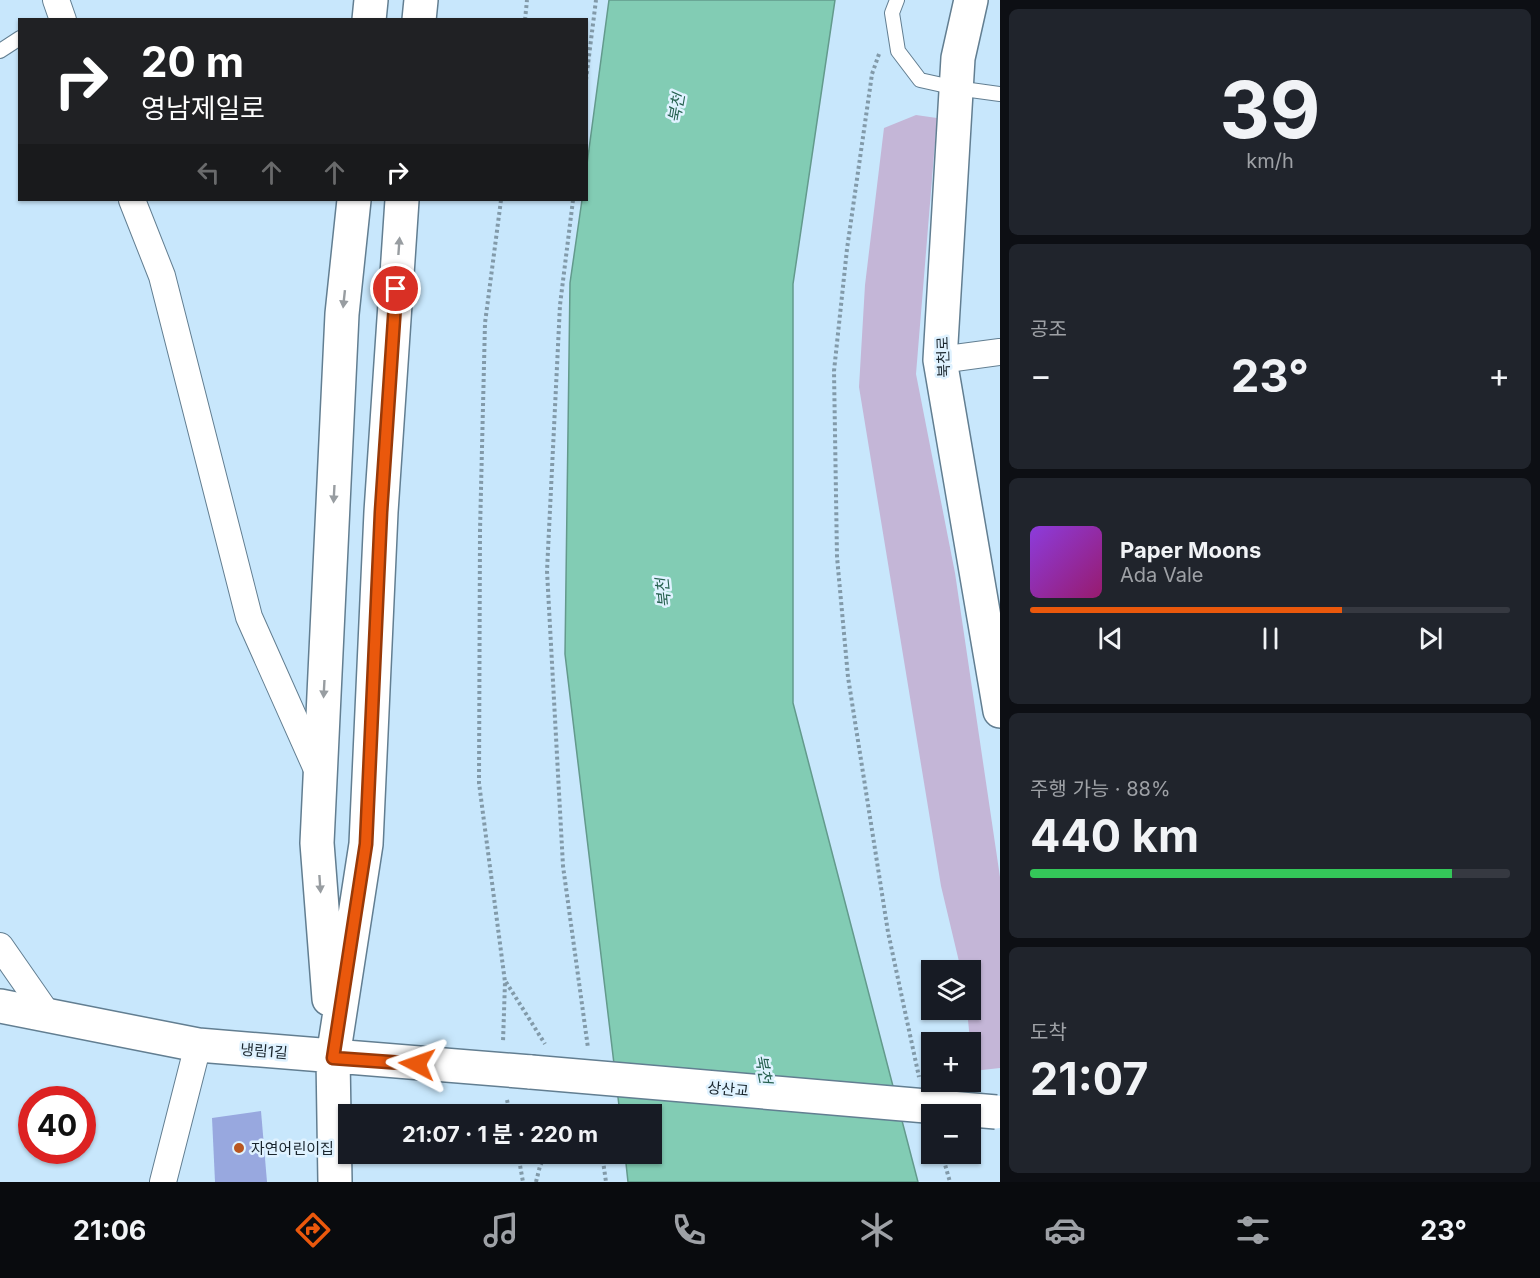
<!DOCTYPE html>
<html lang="ko">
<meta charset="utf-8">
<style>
:root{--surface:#171b24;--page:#20242c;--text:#f1f3f6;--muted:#9ea1a6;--line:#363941;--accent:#ea580c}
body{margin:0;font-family:Inter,"Noto Sans KR",sans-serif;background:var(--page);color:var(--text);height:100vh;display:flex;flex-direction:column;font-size:22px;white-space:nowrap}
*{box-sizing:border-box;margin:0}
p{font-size:20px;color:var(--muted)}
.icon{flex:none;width:33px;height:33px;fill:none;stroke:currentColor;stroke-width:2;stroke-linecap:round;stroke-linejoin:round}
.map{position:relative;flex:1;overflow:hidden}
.details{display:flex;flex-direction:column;gap:9px;padding:9px;background:#0d0f14;width:540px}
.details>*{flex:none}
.top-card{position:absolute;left:18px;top:18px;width:570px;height:183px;border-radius:0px;box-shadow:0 2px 4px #0004;background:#202124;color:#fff;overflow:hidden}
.fabs{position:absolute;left:921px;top:960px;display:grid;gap:12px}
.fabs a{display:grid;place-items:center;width:60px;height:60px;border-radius:0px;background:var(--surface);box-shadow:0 2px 4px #0004;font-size:30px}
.speed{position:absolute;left:18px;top:1086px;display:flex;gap:12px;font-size:30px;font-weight:700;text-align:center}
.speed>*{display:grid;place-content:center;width:78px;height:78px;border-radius:50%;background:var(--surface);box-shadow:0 2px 4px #0004;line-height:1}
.speed .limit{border:9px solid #d22;background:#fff;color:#111}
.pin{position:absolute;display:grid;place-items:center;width:51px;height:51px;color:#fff;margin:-26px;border:3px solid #fff;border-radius:50%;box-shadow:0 2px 6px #0007}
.me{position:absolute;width:66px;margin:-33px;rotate:274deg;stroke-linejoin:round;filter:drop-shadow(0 0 4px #0008)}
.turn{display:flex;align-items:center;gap:21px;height:126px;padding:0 24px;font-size:27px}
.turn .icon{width:78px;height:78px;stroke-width:2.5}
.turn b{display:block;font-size:42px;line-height:51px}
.lanes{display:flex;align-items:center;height:57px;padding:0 24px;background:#0003;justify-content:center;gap:30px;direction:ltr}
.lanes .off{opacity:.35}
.big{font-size:45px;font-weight:700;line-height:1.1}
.details .tile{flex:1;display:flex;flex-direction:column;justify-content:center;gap:9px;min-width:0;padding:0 21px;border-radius:9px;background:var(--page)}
.details .dial{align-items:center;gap:0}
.dial b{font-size:78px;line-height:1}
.song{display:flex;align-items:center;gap:18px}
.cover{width:72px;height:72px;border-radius:9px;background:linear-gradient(135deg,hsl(270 70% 55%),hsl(320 70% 35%))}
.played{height:6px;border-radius:3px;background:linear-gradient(90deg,var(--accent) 65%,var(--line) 65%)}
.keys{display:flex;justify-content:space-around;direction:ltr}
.heat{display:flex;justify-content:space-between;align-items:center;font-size:33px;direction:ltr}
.charge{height:9px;border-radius:4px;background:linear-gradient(90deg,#34c759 88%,var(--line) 0)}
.trip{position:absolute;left:338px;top:1104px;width:324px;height:60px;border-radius:0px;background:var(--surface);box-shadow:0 2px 4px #0004;font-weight:700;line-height:60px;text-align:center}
.menu{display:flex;height:96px;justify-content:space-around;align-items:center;background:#090b0e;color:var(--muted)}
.menu .icon{width:42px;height:42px}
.menu .selected{color:var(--accent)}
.menu b{font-size:27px;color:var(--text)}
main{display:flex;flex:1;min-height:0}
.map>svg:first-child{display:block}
</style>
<main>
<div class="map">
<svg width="1000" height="1182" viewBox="0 0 1000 1182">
<rect width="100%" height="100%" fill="#c8e7fc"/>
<!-- green -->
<path fill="#c4b6d7" d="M916 115 937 118 916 374 955 573 1000 877V1068L973 1071 967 1010H970V970H961L941 886 859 387 865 285 884 128Z"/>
<!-- water -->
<path fill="#82ccb4" stroke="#639a8c" stroke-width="1.5" d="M609 0H835L793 284V703L918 1182H628L625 1154H651V1114H620L565 654 570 283 582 200H586L587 164Z"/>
<!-- building -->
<path fill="#98a8df" d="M261 1111 267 1182H215L212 1118Z"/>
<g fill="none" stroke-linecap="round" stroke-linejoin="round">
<defs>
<path id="service" d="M897 0 892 13 898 51 920 80 956 88 1000 94
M0 51 20 38"/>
<path id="minor" d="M56 0 63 20
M132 200 162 276 249 617 319 774
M940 360 1000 352
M0 946 48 1015
M163 1182 198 1045"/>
<path id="tertiary" d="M971 0 958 58 940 360 1000 711
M369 20 371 0
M419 20 421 0
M329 999 317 843 342 314 354 200
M0 1006 198 1045 531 1072
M335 1182 333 1057 366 844 381 512 402 200"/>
</defs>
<!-- service casing -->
<use href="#service" stroke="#627e91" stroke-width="16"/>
<!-- minor casing -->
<use href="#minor" stroke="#627e91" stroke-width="28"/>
<!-- tertiary casing -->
<use href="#tertiary" stroke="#627e91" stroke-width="36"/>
<!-- path -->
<path stroke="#829aa9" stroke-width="4" stroke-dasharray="3 3" stroke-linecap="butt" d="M525 20 527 0
M879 54 872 74 847 249 834 371 837 557 848 677 888 932 919 1077
M586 80 596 0
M501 200 485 323 480 531 479 783 505 982 503 1042
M573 200 560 305 547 571 563 866 588 1048
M506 982 545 1044
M507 1100 510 1114
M518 1154 523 1182
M602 1154 606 1182
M942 1154 950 1182
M536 1182 540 1166 546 1154"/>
<!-- service -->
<use href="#service" stroke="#fff" stroke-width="14"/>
<!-- minor -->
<use href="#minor" stroke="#fff" stroke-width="26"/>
<!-- tertiary -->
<use href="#tertiary" stroke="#fff" stroke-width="33"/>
<defs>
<path id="tertiary-bridge" d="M531 1072 996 1112"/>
</defs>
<!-- tertiary-bridge casing -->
<use href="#tertiary-bridge" stroke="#627e91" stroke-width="36" stroke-linecap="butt"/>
<!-- tertiary-bridge -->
<use href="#tertiary-bridge" stroke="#fff" stroke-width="33"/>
</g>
<!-- one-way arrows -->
<defs><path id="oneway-solid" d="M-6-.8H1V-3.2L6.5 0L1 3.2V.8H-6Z" transform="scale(1.5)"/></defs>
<g fill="#989da1">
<use href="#oneway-solid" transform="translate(399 246) rotate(-86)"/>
<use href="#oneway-solid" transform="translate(344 299) rotate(96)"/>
<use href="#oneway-solid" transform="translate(334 494) rotate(93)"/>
<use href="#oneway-solid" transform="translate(324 689) rotate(93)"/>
<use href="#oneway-solid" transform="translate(320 884) rotate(86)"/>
</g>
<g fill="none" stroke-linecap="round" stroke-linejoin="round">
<defs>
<path id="route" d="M396 289 381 512 366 844 333 1058 417 1064"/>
</defs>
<!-- route casing -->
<use href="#route" stroke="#983908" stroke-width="15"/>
<!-- route -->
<use href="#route" stroke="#ea580c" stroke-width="10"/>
</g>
<!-- markers -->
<circle fill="#b95620" stroke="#dff2ff" stroke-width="2" cx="239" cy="1148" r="6"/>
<g text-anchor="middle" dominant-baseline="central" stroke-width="5" stroke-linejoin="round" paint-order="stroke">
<!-- street labels -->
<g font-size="15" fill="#1a262e" stroke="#dff2ff">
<text transform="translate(943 357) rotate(-92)">북천로</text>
<text transform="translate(264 1051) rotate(5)">냉림1길</text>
<text transform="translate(728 1089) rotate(5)">상산교</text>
</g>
<!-- poi labels -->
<g font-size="15" fill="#1a262e" stroke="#dff2ff" text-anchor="start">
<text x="251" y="1148">자연어린이집</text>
</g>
<!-- water labels -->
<g font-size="16" font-style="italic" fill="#276150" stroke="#dff2ff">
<text transform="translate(676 108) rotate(-80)">북천</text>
<text transform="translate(663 593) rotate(-96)">북천</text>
<text transform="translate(764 1069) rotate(79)">북천</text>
</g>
</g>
</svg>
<div class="fabs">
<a><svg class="icon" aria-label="layers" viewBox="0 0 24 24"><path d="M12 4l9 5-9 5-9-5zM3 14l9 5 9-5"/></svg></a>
<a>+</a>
<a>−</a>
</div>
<div class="speed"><div class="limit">40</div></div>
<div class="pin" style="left:396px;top:289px;background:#d93025"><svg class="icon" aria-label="arrive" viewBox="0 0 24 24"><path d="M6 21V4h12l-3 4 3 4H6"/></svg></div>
<svg class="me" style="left:417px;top:1064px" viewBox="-20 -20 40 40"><path d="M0-17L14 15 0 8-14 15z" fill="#ea580c" stroke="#fff" stroke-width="4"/></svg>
<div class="trip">21:07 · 1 분 · 220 m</div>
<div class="top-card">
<div class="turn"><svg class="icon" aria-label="right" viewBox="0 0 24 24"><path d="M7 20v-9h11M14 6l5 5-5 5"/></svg><div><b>20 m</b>영남제일로</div></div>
<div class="lanes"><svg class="icon off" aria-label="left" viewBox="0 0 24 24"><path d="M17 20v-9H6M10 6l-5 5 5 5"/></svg><svg class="icon off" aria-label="ahead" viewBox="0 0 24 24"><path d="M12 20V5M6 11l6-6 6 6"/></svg><svg class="icon off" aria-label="ahead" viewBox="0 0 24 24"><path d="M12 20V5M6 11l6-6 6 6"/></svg><svg class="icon" aria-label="right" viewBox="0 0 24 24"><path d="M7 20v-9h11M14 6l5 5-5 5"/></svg></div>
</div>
</div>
<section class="details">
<div class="tile dial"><b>39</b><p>km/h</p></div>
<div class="tile"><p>공조</p>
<div class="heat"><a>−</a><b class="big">23°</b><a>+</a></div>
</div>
<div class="tile">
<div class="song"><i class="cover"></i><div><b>Paper Moons</b><p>Ada Vale</p></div></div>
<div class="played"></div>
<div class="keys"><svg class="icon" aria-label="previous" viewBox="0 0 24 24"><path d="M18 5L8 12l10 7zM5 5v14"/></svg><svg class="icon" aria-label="pause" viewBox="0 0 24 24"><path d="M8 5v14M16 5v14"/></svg><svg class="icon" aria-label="next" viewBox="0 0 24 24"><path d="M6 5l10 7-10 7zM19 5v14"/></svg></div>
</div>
<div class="tile"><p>주행 가능 · 88%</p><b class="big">440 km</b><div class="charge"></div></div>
<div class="tile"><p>도착</p><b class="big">21:07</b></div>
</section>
</main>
<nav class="menu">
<b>21:06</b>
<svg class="icon selected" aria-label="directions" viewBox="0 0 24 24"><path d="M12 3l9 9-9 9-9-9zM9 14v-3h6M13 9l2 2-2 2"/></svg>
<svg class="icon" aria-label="music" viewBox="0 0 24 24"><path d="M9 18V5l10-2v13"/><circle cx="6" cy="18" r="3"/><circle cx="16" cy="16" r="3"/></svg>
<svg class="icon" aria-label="phone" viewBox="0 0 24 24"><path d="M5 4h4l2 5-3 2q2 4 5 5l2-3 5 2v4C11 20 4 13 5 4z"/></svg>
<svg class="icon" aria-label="climate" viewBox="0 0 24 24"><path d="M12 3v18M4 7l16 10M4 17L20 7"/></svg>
<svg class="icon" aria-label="car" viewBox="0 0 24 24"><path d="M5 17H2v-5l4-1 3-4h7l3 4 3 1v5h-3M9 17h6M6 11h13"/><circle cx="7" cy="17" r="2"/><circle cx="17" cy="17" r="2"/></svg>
<svg class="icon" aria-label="filters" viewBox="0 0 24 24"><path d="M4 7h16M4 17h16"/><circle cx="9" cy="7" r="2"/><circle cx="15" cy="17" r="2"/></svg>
<b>23°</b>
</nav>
